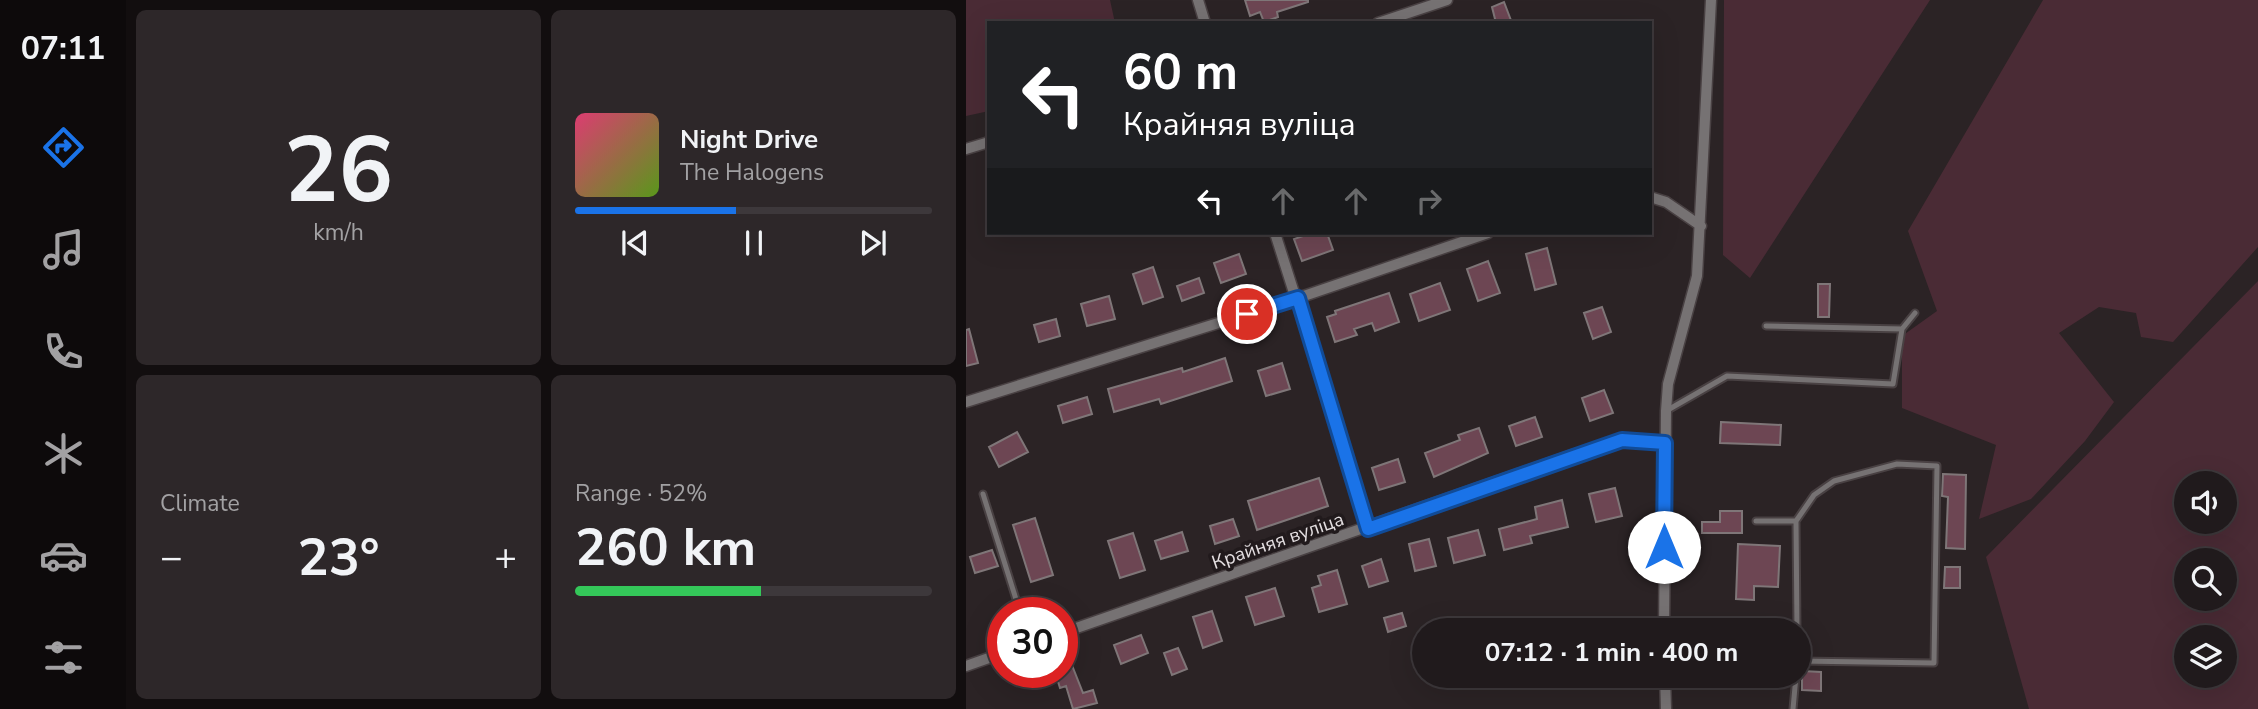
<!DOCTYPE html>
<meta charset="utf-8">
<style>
:root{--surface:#201a1c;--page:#2d2729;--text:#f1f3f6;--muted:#a2a1a3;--line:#3d383b;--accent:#1a73e8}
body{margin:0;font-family:"Nunito Sans",sans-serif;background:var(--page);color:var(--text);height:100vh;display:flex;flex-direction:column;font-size:26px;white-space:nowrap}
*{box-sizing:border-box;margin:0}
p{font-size:23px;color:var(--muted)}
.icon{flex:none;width:38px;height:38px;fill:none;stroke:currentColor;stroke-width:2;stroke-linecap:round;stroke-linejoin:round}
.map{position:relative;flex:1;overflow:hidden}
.side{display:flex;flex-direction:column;gap:10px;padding:10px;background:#120e0f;width:840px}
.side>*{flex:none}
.top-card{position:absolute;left:21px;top:21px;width:665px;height:214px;border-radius:0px;box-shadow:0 7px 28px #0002,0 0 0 2px var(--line);background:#202124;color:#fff;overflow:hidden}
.fabs{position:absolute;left:1208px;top:471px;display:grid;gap:14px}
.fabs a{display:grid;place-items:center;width:63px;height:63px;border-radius:50%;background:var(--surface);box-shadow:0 7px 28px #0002,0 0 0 2px var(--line);font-size:35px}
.speed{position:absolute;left:21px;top:597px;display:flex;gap:14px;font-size:35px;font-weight:700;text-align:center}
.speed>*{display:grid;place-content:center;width:91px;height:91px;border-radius:50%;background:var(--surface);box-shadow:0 7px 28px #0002,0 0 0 2px var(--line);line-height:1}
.speed .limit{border:10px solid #d22;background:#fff;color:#111}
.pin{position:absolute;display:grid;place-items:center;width:60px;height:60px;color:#fff;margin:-30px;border:4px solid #fff;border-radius:50%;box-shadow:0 2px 7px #0007}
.me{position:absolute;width:77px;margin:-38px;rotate:0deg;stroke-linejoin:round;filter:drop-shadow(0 0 5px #0008)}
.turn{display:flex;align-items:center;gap:24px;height:147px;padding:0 21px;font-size:32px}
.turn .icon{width:91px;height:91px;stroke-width:2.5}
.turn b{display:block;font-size:49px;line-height:60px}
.lanes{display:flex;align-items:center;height:66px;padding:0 21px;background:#0003;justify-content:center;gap:35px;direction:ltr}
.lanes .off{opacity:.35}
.big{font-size:52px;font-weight:700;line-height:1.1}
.side .widget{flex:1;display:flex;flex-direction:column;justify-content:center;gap:10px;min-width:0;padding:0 24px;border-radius:10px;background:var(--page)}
.side .dial{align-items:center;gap:0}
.dial b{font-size:91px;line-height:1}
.song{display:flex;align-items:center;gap:21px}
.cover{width:84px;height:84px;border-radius:10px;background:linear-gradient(135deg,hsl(340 70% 55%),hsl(90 70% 35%))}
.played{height:7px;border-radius:4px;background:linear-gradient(90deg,var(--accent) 45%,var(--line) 45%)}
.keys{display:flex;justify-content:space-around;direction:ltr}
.heat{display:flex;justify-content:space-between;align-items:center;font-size:38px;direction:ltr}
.charge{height:10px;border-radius:5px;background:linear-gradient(90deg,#34c759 52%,var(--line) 0)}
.side .tiles{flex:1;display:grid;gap:10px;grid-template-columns:repeat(2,1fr)}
.trip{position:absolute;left:446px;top:618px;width:399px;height:70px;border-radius:35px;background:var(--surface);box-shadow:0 7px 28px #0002,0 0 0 2px var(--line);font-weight:700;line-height:70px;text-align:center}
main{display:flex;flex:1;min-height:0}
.tabs{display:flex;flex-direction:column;width:126px;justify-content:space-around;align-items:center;background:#0d0a0b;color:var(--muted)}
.tabs .icon{width:49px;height:49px}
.tabs .active{color:var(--accent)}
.tabs b{font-size:32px;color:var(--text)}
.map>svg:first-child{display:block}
</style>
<main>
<nav class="tabs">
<b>07:11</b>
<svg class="icon active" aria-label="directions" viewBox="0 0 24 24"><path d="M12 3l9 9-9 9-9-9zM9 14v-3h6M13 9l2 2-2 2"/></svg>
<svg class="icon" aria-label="music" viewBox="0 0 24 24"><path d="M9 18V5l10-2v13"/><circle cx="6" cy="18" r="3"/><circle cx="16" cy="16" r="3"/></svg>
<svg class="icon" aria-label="phone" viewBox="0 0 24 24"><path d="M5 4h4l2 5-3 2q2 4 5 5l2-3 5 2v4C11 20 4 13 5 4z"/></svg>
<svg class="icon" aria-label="climate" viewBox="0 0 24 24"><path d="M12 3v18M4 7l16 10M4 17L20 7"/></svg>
<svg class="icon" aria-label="car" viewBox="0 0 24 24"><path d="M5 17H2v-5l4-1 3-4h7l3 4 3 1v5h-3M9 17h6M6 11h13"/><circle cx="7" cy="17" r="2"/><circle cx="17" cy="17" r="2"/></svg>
<svg class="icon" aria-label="filters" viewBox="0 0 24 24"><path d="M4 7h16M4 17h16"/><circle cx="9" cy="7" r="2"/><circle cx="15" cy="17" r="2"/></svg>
</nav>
<section class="side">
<div class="tiles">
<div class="widget dial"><b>26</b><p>km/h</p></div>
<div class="widget">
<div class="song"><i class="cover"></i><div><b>Night Drive</b><p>The Halogens</p></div></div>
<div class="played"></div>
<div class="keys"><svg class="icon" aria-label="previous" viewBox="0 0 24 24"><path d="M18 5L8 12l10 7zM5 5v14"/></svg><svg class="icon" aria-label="pause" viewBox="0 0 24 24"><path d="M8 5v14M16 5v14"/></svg><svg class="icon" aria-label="next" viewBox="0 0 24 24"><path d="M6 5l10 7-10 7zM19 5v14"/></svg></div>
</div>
<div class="widget"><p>Climate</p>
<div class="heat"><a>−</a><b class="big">23°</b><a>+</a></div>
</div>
<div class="widget"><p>Range · 52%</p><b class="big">260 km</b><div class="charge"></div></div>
</div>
</section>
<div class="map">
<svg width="1292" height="709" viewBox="0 0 1292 709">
<rect width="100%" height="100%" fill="#2b2325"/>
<!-- green -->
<path fill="#4a2b35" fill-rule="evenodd" d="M0 0H144L149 23H23V111L0 116Z
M758 0H964L784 278 757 255Z
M1077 0H1292V247L1207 342 1175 337 1170 313 1133 307 1093 333 1148 402 1119 441 1065 499 1013 519 1030 445 936 408V336L971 311 942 231Z
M1292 281V709H1063L1020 557ZM1220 483H1258V522H1220ZM1220 560H1258V598H1220ZM1220 637H1258V676H1220Z"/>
<!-- building -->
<path fill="#6d4653" stroke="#7f7678" stroke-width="2" d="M279 0H342V2L311 12 312 17 298 22 294 12 284 16Z
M538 2 546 23H530L526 7Z
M346 233H361L367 250 336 261 328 239Z
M581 248 590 284 569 290 560 254Z
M273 254 280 274 255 283 248 263Z
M522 261 534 293 512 301 501 269Z
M187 267 197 297 177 304 167 274Z
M233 278 238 293 216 301 211 286Z
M474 283 484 310 453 321 444 294Z
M852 284H864L863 317H852Z
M423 293 433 322 409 331 406 323 388 329 391 335 369 342 361 317 370 314 369 311Z
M143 296 149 319 121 326 115 304Z
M636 307 645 332 627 339 618 313Z
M90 319 94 336 73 342 68 325Z
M3 329 12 363 0 366V330Z
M259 358 266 381 195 404 193 399 148 412 142 389 216 368 217 372Z
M316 363 324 389 300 396 292 371Z
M638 390 647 413 624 421 616 398Z
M121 397 126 414 97 423 92 406Z
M569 417 576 437 550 446 543 426Z
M755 422 815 425 814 445 754 443Z
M513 428 522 453 468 477 459 453 494 440 492 435Z
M51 432 62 452 33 467 23 447Z
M432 459 439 482 413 490 406 468Z
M977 474 1000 475 999 549 980 548 982 497 976 496Z
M353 478 362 506 291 530 282 501Z
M649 488 656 516 630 522 623 494Z
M596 500 602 527 564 536 566 543 538 550 533 529 571 519 569 507Z
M754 511H776V533H736V522H754Z
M69 518 87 575 65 582 47 525Z
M267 519 273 536 249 544 244 526Z
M512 530 519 555 488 563 482 538Z
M216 532 222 551 195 559 189 541Z
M167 533 179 570 154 578 142 541Z
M463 539 470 566 449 571 443 544Z
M772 544 814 546 812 587 788 586V600L770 599Z
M26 550 32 566 9 573 4 557Z
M415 559 422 581 403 587 396 566Z
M979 567H994V588H978Z
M371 570 381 604 353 612 346 588 355 585 352 576Z
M309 588 318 616 289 625 280 597Z
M246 611 256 641 237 648 227 617Z
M436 613 440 626 422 632 418 618Z
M175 635 182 653 155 664 148 645Z
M96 640 117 693 127 690 131 703 107 709 100 686 94 688 89 672H96Z
M212 648 221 669 206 675 198 653Z
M836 671 855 672V691L836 690Z"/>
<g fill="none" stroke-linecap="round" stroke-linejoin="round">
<defs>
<path id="service" d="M800 326 936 329
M700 411 761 376 927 384 936 329 949 313
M17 494 54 612
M790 521H830
M831 630 830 521 848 495 868 481 931 464 971 466 968 663 833 661
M827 709 830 676"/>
<path id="minor" d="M232 0 239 23
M412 23 481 0
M0 149 23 142
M684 197 700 202 735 226
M309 233 403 529
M0 402 332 298 522 233
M698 630 700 411 702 384 731 276 745 0
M96 633 607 455 656 440 699 443
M0 666 37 653
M699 676 700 709"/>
</defs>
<!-- service casing -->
<use href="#service" stroke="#494143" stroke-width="9"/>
<!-- minor casing -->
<use href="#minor" stroke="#494143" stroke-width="13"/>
<!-- service -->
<use href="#service" stroke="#767273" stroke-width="5"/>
<!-- minor -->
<use href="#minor" stroke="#767273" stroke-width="10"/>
</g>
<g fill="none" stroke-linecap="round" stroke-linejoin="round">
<defs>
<path id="route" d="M281 314 332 298 402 529 656 440 699 443 698 547"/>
</defs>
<!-- route casing -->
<use href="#route" stroke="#114b97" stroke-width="18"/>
<!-- route -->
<use href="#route" stroke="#1a73e8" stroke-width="12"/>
</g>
<g text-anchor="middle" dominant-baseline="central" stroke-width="7" stroke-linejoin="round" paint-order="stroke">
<!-- street labels -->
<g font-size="19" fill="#e4dfe1" stroke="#211a1c">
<text transform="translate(312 541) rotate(-19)">Крайняя вуліца</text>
</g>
</g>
</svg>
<div class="fabs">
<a><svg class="icon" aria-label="sound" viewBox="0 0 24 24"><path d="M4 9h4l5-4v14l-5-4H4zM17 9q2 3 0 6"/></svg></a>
<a><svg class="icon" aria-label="search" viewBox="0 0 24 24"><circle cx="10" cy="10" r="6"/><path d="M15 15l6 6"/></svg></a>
<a><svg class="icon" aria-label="layers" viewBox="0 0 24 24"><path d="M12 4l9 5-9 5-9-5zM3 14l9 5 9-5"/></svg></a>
</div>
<div class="speed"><div class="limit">30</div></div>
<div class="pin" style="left:281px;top:314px;background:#d93025"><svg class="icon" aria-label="arrive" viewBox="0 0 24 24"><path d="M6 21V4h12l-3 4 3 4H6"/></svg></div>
<svg class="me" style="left:698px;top:547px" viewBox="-20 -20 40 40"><circle r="19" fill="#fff"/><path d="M0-13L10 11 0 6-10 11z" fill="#1a73e8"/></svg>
<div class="trip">07:12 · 1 min · 400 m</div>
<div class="top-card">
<div class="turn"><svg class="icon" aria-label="left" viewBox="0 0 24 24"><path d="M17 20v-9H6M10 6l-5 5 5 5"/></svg><div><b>60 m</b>Крайняя вуліца</div></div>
<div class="lanes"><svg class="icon" aria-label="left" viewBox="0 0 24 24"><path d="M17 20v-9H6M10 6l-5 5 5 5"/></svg><svg class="icon off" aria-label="ahead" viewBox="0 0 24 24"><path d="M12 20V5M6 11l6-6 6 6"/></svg><svg class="icon off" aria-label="ahead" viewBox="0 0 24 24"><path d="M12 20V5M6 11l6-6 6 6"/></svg><svg class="icon off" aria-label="right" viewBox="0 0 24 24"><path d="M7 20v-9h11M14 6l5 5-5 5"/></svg></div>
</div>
</div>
</main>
